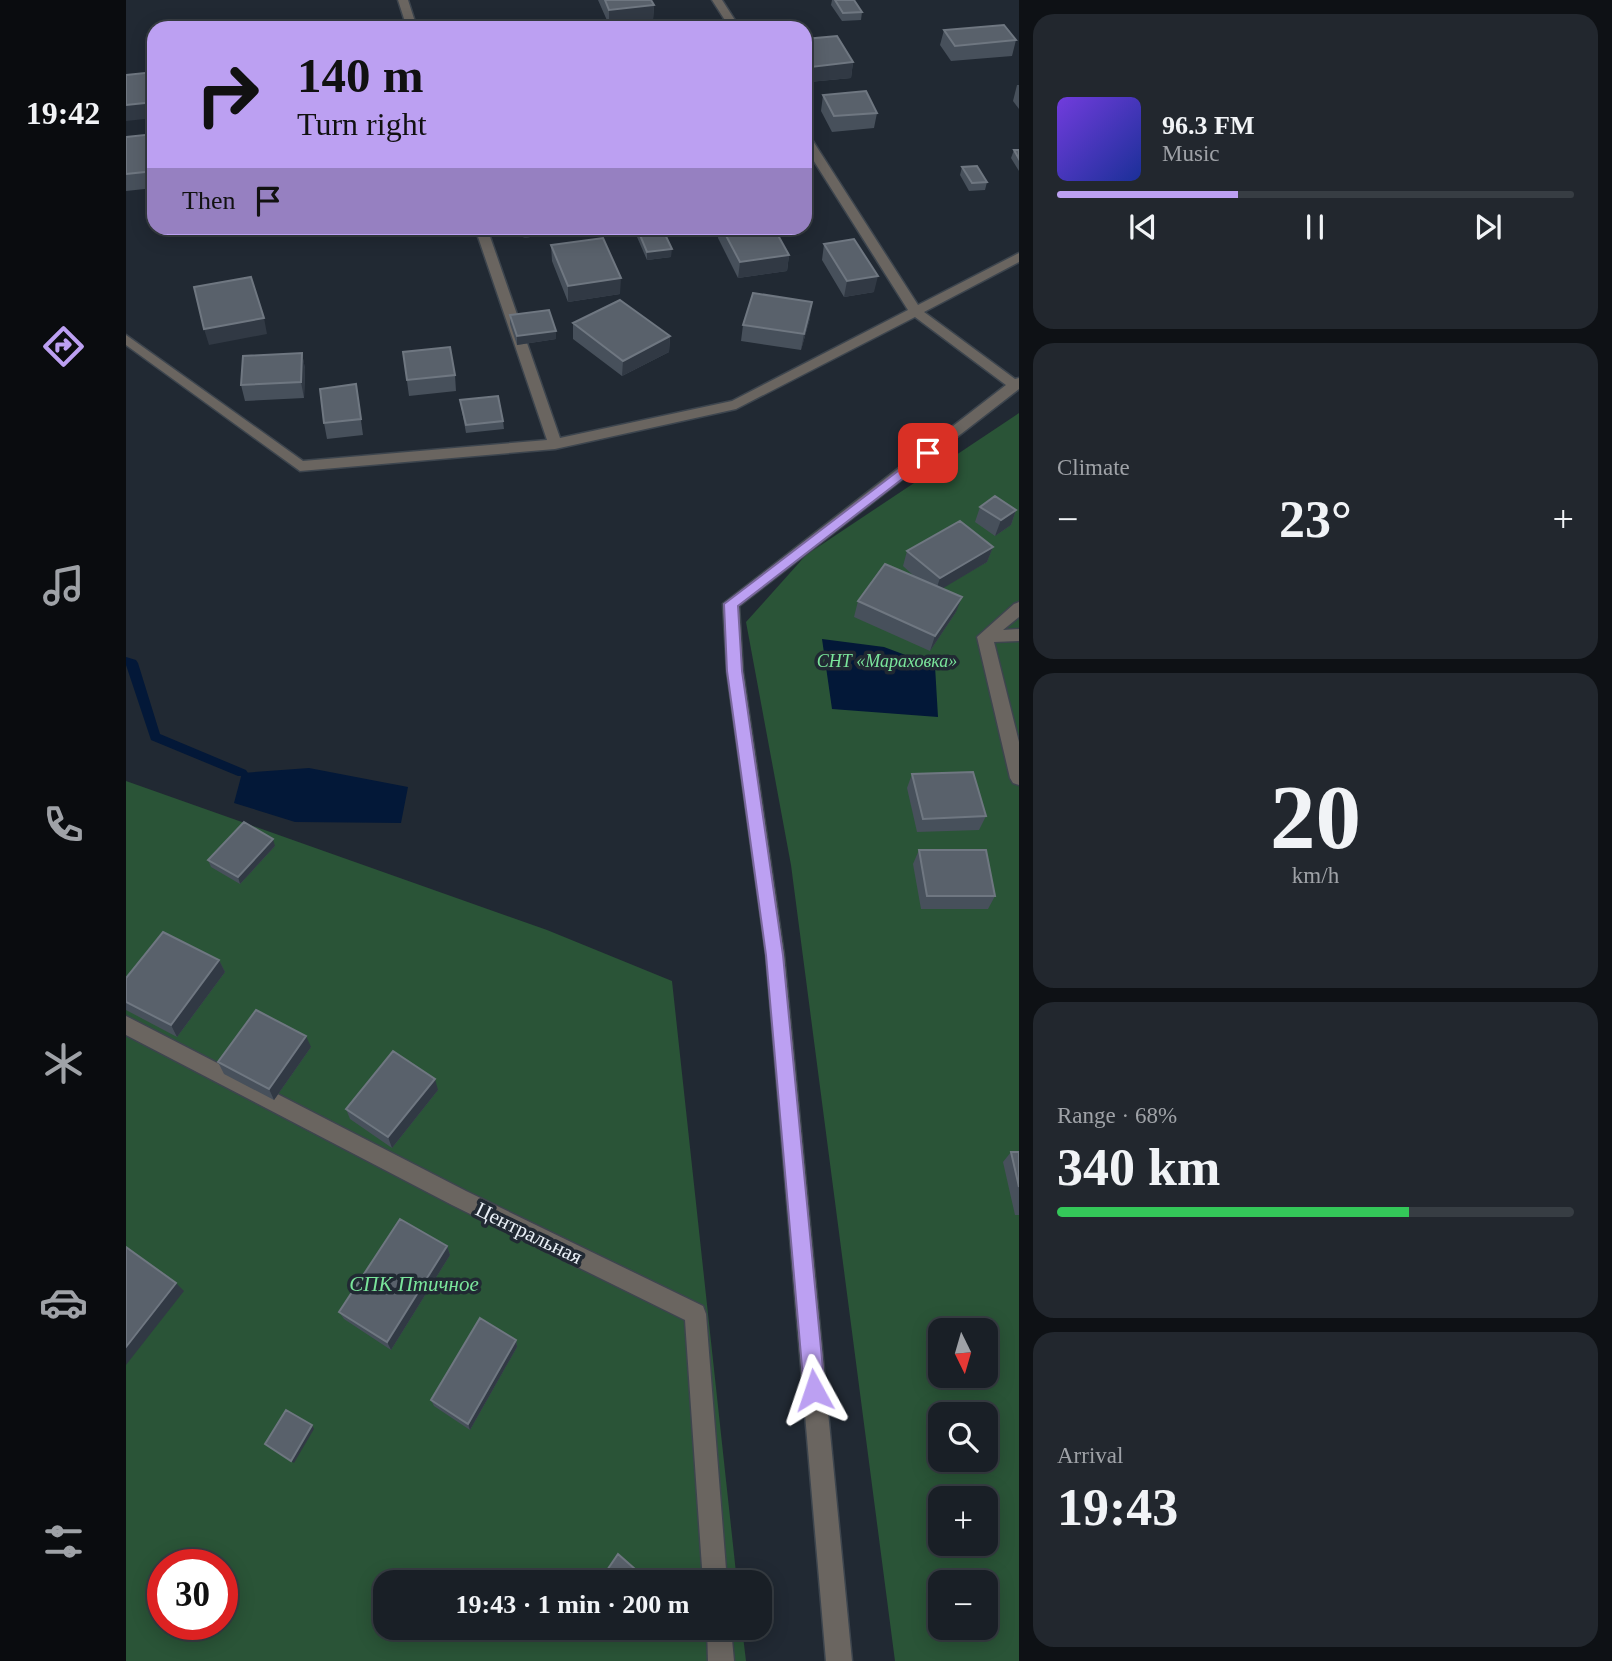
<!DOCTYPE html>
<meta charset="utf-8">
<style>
:root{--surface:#191f26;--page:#22272e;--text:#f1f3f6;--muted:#9fa2a7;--line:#373d43;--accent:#bca0f2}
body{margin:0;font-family:Georgia,serif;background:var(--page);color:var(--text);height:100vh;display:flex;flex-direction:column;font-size:26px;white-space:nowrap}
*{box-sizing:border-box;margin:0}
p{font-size:23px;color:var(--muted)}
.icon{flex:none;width:38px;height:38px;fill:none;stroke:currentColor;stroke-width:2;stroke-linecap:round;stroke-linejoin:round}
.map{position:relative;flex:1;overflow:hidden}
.side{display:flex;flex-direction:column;gap:14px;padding:14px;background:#0e1115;width:593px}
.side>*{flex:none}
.banner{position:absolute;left:21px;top:21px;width:665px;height:214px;border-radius:21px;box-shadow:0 4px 18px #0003,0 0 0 2px var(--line);background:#bca0f2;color:#111;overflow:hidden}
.needle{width:46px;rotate:175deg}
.fabs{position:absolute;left:802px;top:1318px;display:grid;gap:14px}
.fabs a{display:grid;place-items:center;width:70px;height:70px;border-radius:14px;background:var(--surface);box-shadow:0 4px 18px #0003,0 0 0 2px var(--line);font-size:35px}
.speed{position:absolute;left:21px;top:1549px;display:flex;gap:14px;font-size:35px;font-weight:700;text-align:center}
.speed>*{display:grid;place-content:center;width:91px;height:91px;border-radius:50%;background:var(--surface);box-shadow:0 4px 18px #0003,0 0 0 2px var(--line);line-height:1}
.speed .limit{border:10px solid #d22;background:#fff;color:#111}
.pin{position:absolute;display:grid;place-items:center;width:60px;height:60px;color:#fff;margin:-30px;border-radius:14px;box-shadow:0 4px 10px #0006}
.me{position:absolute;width:77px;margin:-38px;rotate:355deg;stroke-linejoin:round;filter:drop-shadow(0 0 5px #0008)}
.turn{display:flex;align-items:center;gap:24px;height:147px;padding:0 35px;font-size:32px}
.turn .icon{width:91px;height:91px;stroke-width:2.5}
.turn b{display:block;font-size:49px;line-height:60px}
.then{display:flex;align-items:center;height:66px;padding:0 35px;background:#0003;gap:14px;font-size:26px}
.big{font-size:52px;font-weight:600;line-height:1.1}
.side .widget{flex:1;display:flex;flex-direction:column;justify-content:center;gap:10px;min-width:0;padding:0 24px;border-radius:21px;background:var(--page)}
.side .dial{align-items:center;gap:0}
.dial b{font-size:91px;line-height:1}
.song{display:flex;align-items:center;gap:21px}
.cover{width:84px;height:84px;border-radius:10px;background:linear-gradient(135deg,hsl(260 70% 55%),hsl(230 70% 35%))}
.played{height:7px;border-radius:4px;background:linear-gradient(90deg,var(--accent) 35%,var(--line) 35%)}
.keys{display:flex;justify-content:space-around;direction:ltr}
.heat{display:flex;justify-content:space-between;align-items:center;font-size:38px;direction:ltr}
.charge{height:10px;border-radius:5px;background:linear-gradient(90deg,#34c759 68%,var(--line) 0)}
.trip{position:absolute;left:247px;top:1570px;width:399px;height:70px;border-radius:21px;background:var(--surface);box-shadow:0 4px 18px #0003,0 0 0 2px var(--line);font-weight:600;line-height:70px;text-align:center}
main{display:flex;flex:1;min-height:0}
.menu{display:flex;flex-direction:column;width:126px;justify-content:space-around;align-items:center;background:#0a0c0f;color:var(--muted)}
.menu .icon{width:49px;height:49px}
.menu .on{color:var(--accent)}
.menu b{font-size:32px;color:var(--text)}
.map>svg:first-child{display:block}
</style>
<main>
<nav class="menu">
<b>19:42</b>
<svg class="icon on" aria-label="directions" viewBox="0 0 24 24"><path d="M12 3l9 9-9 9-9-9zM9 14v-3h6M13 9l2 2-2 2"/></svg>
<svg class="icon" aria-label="music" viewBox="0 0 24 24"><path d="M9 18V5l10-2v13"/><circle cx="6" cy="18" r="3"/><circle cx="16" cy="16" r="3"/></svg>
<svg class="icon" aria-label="phone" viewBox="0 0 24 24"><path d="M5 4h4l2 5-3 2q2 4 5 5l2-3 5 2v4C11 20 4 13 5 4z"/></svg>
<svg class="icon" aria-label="climate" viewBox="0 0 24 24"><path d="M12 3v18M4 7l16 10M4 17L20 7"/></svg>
<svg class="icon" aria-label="car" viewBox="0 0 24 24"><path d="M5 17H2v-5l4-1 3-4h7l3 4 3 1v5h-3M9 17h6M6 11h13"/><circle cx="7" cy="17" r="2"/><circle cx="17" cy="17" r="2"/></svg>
<svg class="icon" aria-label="filters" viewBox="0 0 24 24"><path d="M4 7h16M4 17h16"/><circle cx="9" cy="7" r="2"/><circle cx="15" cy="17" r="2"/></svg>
</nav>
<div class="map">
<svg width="893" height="1661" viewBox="0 0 893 1661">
<rect width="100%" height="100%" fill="#212933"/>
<!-- green -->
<path fill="#2a5437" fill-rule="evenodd" d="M893 413V1661H769L665 865 620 622 680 555ZM814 1330H859V1376H814ZM814 1414H859V1460H814ZM814 1498H859V1544H814ZM814 1582H859V1628H814Z
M0 781 421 930 546 981 611 1582H259V1628H616L620 1661H0ZM37 1564H96V1624H37Z"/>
<!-- water -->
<path fill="#031838" d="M696 639 758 647 809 666 812 717 706 709Z
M183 768 282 787 275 823 169 822 108 803 116 773Z"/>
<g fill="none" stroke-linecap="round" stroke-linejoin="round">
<!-- stream -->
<path fill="#031838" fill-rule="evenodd" d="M0 657 10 660 12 663 34 734 120 770 122 773 120 776H112L25 740 0 665Z"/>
<defs>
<path id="minor" d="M272 0H282L291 28H281Z
M586 0H596L614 28H604Z
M679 135 685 138 792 305 893 253V262L798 312 889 379 893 378V389L613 606 617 672 658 955 726 1661H700L640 955 601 672 597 604 880 385 789 317 610 409 429 449 174 471 0 345V335L177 461 421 440 349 228H361L434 438 606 401 782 310 679 147Z
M893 602V617L877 630 893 629V641L868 642 893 742V785L887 783 884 778 851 637 888 604Z
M0 1016 340 1191 577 1306 580 1314 601 1582H577L559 1320 326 1205 0 1035Z
M581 1628H605L608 1661H582Z"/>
</defs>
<!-- minor casing -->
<use href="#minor" stroke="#3d454e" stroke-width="3"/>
<!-- minor -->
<use href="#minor" fill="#6a6560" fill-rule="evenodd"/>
</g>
<!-- wall -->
<path fill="#47505b" d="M472 0H525L528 5 527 20 483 25Z
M706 0H728L736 12 735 20 716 21 705 5Z
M818 30 890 40 886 56 825 61 814 45Z
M679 39 727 62 725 78 683 82 679 75Z
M891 85H893V109L887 101Z
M697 95 751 113 748 128 706 132 695 111Z
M28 134V188L0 191V137Z
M888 150H893V171L885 158Z
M836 167 861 182 859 190 843 191 834 175Z
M393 228H449V230L398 238Z
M508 228H536L545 257 521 260 508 230Z
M593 228H648L663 255 661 271 612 278 592 238Z
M698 244 748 292 718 297 696 260Z
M425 245 494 294 442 302 426 261Z
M384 315 430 331V339L391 345 384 324Z
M684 318 675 350 615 341 617 325Z
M447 323 544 336 543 352 496 376 447 339Z
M277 352 329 375 330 391 283 396Z
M176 353 179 369 178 398 119 401 115 385Z
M230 384 237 435 201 439 198 423Z
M334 400 377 421 378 429 340 433Z
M854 507 890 510 885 525 869 536 849 522Z
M867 547 861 562 816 588 830 612 804 651 728 617 732 601 789 577 777 566 781 551Z
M786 774 860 816 853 830 791 832 781 788Z
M149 846 114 884 85 867 82 860Z
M793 850 869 896 862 909H795L787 864Z
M93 960 99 972 51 1037 0 1010V978Z
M185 1047 148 1100 98 1074 92 1062Z
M312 1090 266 1148 224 1119 220 1109Z
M885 1152H893V1215H889L877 1162Z
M321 1246 324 1255 265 1350 218 1319 213 1312Z
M390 1340 391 1347 344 1430 308 1406 305 1400Z"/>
<!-- shaded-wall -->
<path fill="#313944" d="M528 5 527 20 483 25V10Z
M727 62 725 78 683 82 685 67Z
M28 102V118L0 121V105Z
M398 228H449V230L398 238Z
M546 249 545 257 521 260V252Z
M663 255 661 271 612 278 614 262Z
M752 276 748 292 718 297 721 281Z
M495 278 494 294 442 302V286Z
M686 302 684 318 675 350 678 334Z
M138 318 141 334 83 345 78 329Z
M430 331V339L391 345V336Z
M544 336 543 352 496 376 497 361Z
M176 353 179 369 178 398 175 382Z
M890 510 885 525 869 536 875 520Z
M867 547 861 562 809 593 814 578Z
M836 597 830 612 804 651 809 636Z
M147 839 149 846 114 884 112 877Z
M93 960 99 972 51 1037 45 1025Z
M180 1036 185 1047 148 1100 143 1089Z
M309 1079 312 1090 266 1148 262 1137Z
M321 1246 324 1255 265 1350 261 1342Z
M50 1283 58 1291 0 1365V1347Z
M390 1340 391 1347 344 1430 342 1424Z
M186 1425 188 1429 168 1463 165 1461Z"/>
<!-- building -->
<path fill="#59616b" stroke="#6f7781" stroke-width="2" d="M479 0H525L528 5 483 10Z
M709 0H728L736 12 717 13Z
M236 23 237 28H174Z
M878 25 890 40 829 46 818 30Z
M711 36 727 62 685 67 679 56V39Z
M28 72V102L0 105V75Z
M740 91 751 113 708 116 697 95Z
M28 134V171L0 174V137Z
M888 150H893V159Z
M851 166 861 182 846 183 836 167Z
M511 228H536L546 249 521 252Z
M596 228H648L663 255 614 262Z
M477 238 495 278 442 286 425 245Z
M728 239 752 276 721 281 698 244Z
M125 277 138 318 78 329 68 287Z
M627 293 686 302 678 334 617 325Z
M494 300 544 336 497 361 447 323Z
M423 310 430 331 391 336 384 315Z
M324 347 329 375 281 380 277 352Z
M176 353 175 382 115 385 117 356Z
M230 384 235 419 198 423 194 389Z
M372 396 377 421 340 425 334 400Z
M869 496 890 510 875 520 854 507Z
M834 521 867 547 814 578 781 551Z
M759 564 836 597 809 636 732 601Z
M847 772 860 816 797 819 786 774Z
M118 822 147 839 112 877 82 860Z
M793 850H860L869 896H801Z
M37 932 93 960 45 1025 0 1002V978Z
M130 1010 180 1036 143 1089 92 1062Z
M267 1051 309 1079 262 1137 220 1109Z
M885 1152H893V1187Z
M274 1219 321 1246 261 1342 213 1312Z
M0 1247 50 1283 0 1347Z
M354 1318 390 1340 342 1424 305 1400Z
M160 1410 186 1425 165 1461 139 1444Z
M492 1554 518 1577 515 1582H473Z"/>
<!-- route -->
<path fill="#bca0f2" stroke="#7a689d" stroke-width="2" d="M802 448 806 450V456L612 606 616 671 657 955 699 1390 696 1397 688 1400 681 1397 678 1390 640 955 601 671 598 604Z"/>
<g text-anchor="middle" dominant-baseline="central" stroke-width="7" stroke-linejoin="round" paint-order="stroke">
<!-- park labels -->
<g font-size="18" font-style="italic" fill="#7ae59b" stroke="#212933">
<text x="761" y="661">СНТ «Мараховка»</text>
</g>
<!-- near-street labels -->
<g font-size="21" fill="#e9eff6" stroke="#212933">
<text transform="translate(403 1233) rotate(26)">Центральная</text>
</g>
<!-- near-park labels -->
<g font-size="21" font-style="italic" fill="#7ae59b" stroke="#212933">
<text x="288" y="1284">СПК Птичное</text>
</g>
</g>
</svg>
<div class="fabs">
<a><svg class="needle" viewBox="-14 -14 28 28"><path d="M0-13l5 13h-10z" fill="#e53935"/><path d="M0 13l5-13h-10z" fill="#9fa2a7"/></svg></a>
<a><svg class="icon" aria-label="search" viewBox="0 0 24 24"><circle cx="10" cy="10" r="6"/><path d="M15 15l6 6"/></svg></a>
<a>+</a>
<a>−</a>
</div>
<div class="speed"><div class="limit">30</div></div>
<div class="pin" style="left:802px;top:453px;background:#d93025"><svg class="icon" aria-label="arrive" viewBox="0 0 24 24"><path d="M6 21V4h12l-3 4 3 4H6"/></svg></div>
<svg class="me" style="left:688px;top:1390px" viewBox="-20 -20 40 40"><path d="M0-17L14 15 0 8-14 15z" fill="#bca0f2" stroke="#fff" stroke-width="4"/></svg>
<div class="trip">19:43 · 1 min · 200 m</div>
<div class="banner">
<div class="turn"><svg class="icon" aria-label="right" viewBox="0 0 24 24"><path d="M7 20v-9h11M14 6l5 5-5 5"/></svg><div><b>140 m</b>Turn right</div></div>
<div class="then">Then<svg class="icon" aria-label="arrive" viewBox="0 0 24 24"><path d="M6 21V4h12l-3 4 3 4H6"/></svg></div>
</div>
</div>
<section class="side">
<div class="widget">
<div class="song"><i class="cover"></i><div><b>96.3 FM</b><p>Music</p></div></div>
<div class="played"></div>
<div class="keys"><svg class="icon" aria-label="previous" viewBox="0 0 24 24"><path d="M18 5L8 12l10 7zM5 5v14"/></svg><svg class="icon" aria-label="pause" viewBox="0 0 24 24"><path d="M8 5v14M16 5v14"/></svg><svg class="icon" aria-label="next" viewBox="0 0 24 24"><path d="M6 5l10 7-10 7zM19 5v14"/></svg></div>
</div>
<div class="widget"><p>Climate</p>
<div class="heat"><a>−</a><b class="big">23°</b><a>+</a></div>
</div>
<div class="widget dial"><b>20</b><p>km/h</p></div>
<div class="widget"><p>Range · 68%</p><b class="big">340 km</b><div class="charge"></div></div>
<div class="widget"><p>Arrival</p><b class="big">19:43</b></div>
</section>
</main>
